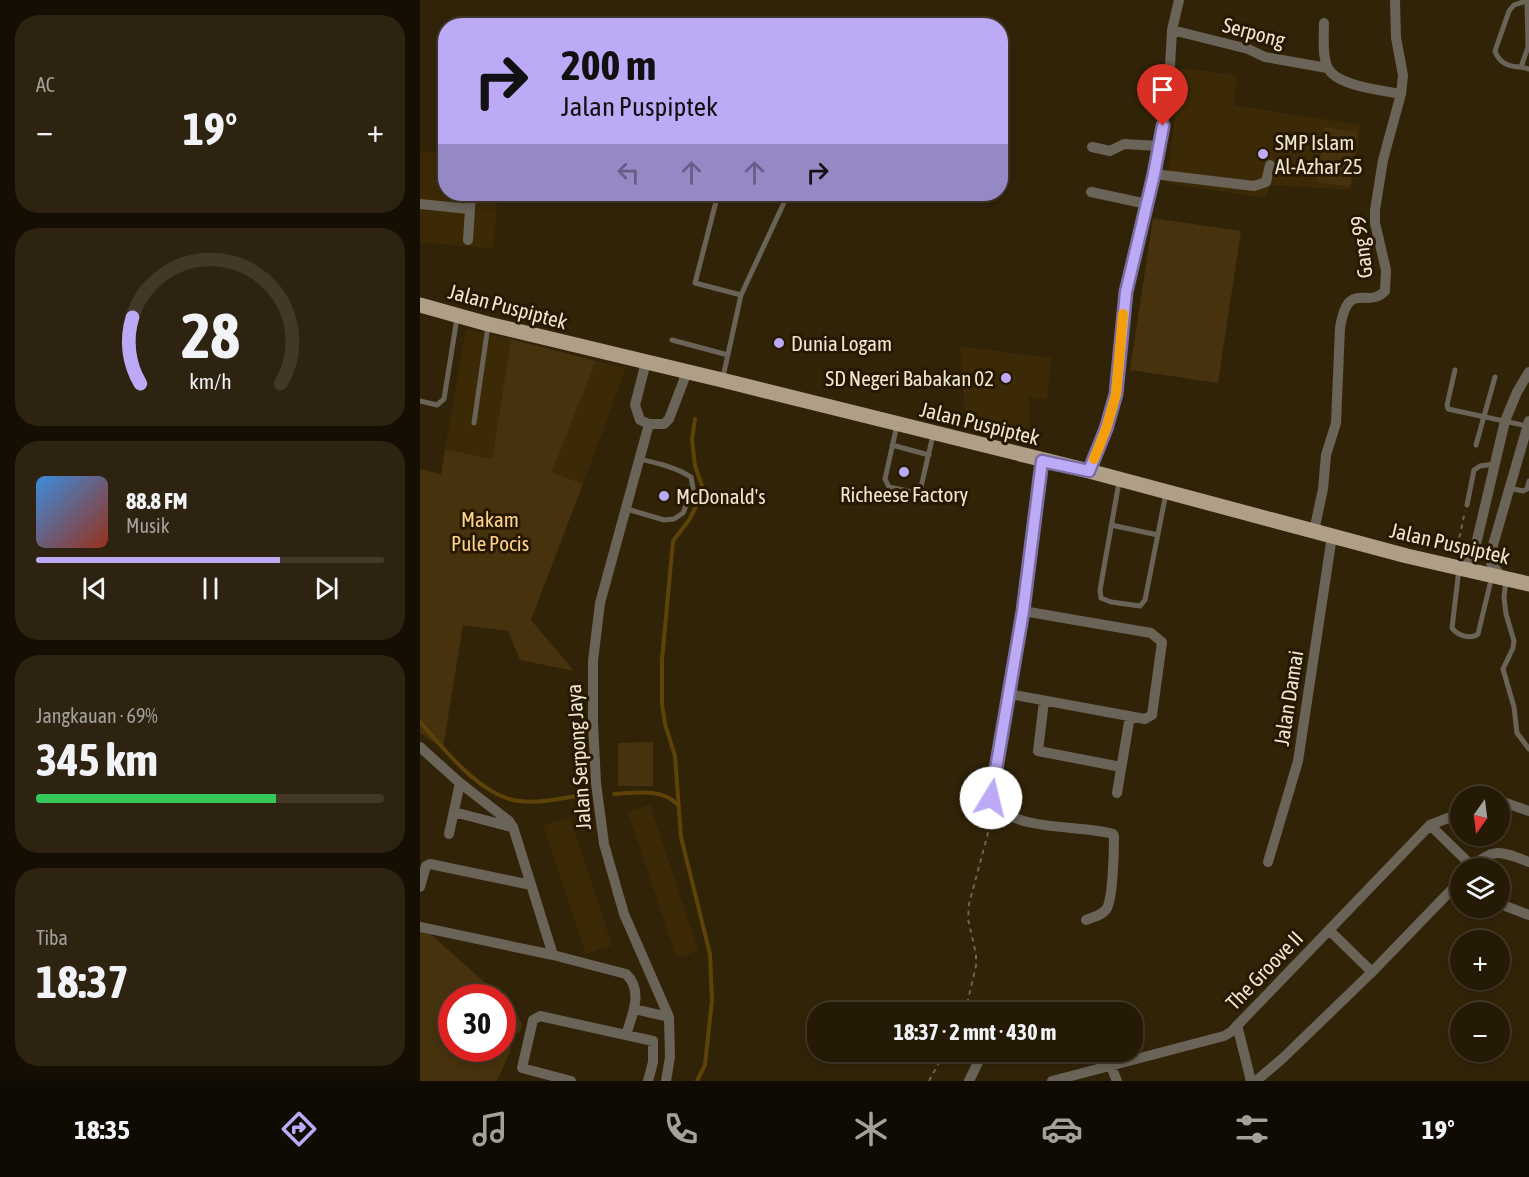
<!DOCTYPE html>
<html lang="id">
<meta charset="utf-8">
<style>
:root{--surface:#251a06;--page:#2d2310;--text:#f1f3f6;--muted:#a3a19b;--line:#423828;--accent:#bcaaf6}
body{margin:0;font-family:"Asap Condensed",sans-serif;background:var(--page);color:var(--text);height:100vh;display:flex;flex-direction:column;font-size:22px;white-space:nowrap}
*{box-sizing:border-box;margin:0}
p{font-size:20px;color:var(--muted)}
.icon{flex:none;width:33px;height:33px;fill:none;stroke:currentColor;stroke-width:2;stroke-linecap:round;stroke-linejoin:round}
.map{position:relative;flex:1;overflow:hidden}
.details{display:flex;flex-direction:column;gap:15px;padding:15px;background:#140e03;width:420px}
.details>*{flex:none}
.top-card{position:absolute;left:18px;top:18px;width:570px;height:183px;border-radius:24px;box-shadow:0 3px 9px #0003,0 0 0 2px var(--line);background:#bcaaf6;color:#111;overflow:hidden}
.needle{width:39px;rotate:194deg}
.buttons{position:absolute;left:1030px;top:786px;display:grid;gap:12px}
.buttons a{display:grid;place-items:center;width:60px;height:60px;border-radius:50%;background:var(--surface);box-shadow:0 3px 9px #0003,0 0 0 2px var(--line);font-size:30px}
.speed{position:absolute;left:18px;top:984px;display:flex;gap:12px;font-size:30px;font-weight:700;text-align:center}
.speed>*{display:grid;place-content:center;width:78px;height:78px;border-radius:50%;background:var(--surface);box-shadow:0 3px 9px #0003,0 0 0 2px var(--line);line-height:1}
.speed .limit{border:9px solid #d22;background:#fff;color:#111}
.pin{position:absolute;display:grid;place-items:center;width:51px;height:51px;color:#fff;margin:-62px -26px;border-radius:50% 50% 50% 0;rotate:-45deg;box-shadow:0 0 6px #0007}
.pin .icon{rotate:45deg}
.me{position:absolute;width:66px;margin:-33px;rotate:9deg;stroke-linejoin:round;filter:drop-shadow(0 0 4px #0008)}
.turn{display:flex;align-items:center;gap:21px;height:126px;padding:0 24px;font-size:27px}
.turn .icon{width:78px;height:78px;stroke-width:2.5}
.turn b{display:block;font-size:42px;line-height:51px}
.lanes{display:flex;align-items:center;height:57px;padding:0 24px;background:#0003;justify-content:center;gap:30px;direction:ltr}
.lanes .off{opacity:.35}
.big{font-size:45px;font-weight:700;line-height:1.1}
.details .widget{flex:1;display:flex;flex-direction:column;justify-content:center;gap:9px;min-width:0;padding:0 21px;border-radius:24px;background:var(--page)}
.details .dial{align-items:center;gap:0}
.dial svg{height:156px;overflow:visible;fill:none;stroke:var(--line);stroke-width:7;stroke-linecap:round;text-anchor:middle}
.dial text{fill:var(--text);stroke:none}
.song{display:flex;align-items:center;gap:18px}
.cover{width:72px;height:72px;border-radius:9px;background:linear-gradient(135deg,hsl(210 70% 55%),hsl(10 70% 35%))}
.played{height:6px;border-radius:3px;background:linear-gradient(90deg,var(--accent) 70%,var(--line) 70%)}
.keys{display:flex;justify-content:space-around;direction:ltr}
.heat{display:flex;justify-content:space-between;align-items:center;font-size:33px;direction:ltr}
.charge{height:9px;border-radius:4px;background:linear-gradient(90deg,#34c759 69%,var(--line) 0)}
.trip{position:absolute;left:387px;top:1002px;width:336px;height:60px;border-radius:24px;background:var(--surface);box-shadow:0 3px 9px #0003,0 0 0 2px var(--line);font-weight:700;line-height:60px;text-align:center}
.tabs{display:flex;height:96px;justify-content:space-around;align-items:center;background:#0f0a02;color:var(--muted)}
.tabs .icon{width:42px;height:42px}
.tabs .selected{color:var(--accent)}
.tabs b{font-size:27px;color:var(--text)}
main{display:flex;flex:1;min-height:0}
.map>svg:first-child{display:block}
</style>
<main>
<section class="details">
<div class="widget"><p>AC</p>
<div class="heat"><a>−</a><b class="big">19°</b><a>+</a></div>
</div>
<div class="widget dial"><svg viewBox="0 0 100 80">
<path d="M14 69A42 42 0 1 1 86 69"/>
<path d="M14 69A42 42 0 0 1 10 35" stroke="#bcaaf6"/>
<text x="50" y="56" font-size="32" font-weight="700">28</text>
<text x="50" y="72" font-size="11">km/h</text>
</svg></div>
<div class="widget">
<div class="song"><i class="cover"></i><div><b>88.8 FM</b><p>Musik</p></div></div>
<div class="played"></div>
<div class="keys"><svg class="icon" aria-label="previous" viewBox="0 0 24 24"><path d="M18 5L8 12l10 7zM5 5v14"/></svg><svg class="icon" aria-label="pause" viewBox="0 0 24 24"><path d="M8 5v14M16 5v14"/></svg><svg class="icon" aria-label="next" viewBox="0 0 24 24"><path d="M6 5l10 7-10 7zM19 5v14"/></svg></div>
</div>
<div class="widget"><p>Jangkauan · 69%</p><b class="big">345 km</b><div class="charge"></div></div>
<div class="widget"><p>Tiba</p><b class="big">18:37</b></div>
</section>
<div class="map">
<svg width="1109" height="1081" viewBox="0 0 1109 1081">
<rect width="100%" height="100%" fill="#312308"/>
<!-- built -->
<path fill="#3c2906" d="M761 68 817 75 814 105 941 125 931 190 849 185 846 198 747 183Z
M0 151 25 154 26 194H78L73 249 0 242Z
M46 329 91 339 72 459 25 449Z
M540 346 631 358 627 399 609 398V443L546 427Z
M176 361 206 368 163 484 132 472Z
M230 805 278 951 257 958 208 812Z
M150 817 192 945 166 954 123 826Z"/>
<!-- green -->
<path fill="#46320c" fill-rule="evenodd" d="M904 127 937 132 930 187 897 182Z
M733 218 821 231 798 383 710 370Z
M91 339 176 361 132 472 163 484 111 620 154 671 100 660 88 631 43 625 23 748 0 733V469L21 474 25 449 72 459Z
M233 742V786H198V743Z
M0 930 8 932 94 1008 102 1024 100 1033 92 1034 91 1049 77 1081H0ZM32 998H82V1048H32Z"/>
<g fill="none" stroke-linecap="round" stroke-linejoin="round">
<!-- stream -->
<path stroke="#5e4207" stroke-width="4" d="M275 419 272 439 275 466 282 486 279 501 269 520 253 541 242 660V704L245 724 255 756 261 837 290 954 292 1000 285 1065 277 1081
M0 722C24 749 61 797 99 801 119 804 143 798 163 795
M194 794C216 793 240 788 257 804"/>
<!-- path -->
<path stroke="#71644d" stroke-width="2" stroke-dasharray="4.5 4.5" stroke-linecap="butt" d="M1042 553 1037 549 1045 511
M545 1012 556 966V954L548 919 549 904 572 818
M509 1081 525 1052"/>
<!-- service -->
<path stroke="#6a6357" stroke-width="5" d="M1107 1 1108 47 1101 67 1109 69
M1101 67C1089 67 1079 63 1075 51L1089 11 1094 5 1106 1
M298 194 275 283 321 295
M252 340 308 355
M1035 370 1027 405 1028 409 1107 426
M303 377 321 295 368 194
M0 401 17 405 24 399 37 318
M54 423 68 326
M477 425 465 479 469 487 492 492 501 487 513 435
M472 445 509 455
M1056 445 1075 377
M699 482 680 590 681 598 691 602 720 606 725 600 746 493
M1089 488 1103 491 1107 489 1109 481
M1047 505 1054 470 1060 466 1075 464
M207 509 244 520 254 519 263 513 273 488 271 477C256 467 237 463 219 459
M691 525 738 535
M1039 569 1032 628C1037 635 1050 640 1058 634L1072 576
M1086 581 1084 597 1086 614 1094 641 1093 648 1083 669 1094 707 1097 733 1109 749"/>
<!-- minor -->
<path stroke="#6a6357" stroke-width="10" d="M904 23C904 36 902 53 907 66 914 86 962 90 981 94
M752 30 828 49 845 57 907 68
M672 147 690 151 704 144 740 146
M734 174 834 186 846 182 850 165
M671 192 727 204
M0 204 49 209
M48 240 51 194
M226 362 215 405 220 420 229 424H244L249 419 267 372
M229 424 180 603 173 661V722L176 783 184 844 204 914 249 1017 250 1057 246 1081
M622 461 603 611 571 798C587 833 661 824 693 834L694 836C694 851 693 897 687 908 683 915 674 917 666 920
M669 471 686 429 696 394 706 292 740 146 749 85 752 30 759 0
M894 531 903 489 906 455 916 423 920 328C928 278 947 310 965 291L966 270 955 223V210L963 160 981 94 983 75 976 38 975 0
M1040 567 1053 557 1085 421 1097 392 1109 372
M1081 576 1071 563 1073 545 1109 421
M589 694 725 719 732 715 742 642 731 633 603 611
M624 701 618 751 701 767
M0 747 40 783 89 821 93 827 133 955
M697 793 710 716
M1080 801 1109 811
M34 812 91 827
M1010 825 1053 867
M29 834 40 783
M848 862 878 761 912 536
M1052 868C1073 846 1083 852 1109 862
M0 887 6 866 10 864 111 885
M1080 904 1109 915
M0 927 133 955 206 974C224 991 212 1015 206 1035
M909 930 952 972
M214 1009 249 1017
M817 1025 831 1081
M685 1052 697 1081
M151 1081 102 1068 113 1020 120 1016 233 1041V1062L228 1081
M549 1081 563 1052
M632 1081 804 1036 811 1032 1010 825 1041 813
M836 1081 863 1058 952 972 1041 880"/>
<!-- primary -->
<path stroke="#af9f87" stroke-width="15" d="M0 305 68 324 302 380 669 471 987 556 1109 584"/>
</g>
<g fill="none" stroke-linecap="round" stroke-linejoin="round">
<defs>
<path id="route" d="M571 798 603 611 622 461 669 471 686 429 696 394 706 292 734 174 743 126"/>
</defs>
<!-- route casing -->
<use href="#route" stroke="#7a6ea0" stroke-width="15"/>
<!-- route -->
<use href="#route" stroke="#bcaaf6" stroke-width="10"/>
<!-- slow -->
<path stroke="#f59e0b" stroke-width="10" d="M674 459 686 429 696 394 703 314"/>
</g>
<!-- markers -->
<g fill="#bcaaf6" stroke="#271901" stroke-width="2">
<circle cx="843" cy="154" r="6"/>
<circle cx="359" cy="343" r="6"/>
<circle cx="586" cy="378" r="6"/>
<circle cx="484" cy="472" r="6"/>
<circle cx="244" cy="496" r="6"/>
</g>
<g text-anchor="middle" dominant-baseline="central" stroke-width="6" stroke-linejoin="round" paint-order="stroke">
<!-- street labels -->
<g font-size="21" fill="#efe6d6" stroke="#271901">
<text transform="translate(834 32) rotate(15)">Serpong</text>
<text transform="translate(941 247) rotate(-97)">Gang 99</text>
<text transform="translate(88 306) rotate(15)">Jalan Puspiptek</text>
<text transform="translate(560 423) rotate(14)">Jalan Puspiptek</text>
<text transform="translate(1030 543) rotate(13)">Jalan Puspiptek</text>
<text transform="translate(868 698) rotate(-81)">Jalan Damai</text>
<text transform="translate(158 757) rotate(-94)">Jalan Serpong Jaya</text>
<text transform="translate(844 970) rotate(-46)">The Groove II</text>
</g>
<!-- poi labels -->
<g font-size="21" fill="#efe6d6" stroke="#271901" text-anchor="start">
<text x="855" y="142">SMP Islam<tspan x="855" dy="24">Al-Azhar 25</tspan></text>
<text x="371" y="343">Dunia Logam</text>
<text x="574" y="378" text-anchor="end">SD Negeri Babakan 02</text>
<text x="484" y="494" text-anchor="middle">Richeese Factory</text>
<text x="256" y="496">McDonald's</text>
</g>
<!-- park labels -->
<g font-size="21" fill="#ffd38a" stroke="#271901">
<text x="70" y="519">Makam<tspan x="70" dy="24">Pule Pocis</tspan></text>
</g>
</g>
</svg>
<div class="buttons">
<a><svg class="needle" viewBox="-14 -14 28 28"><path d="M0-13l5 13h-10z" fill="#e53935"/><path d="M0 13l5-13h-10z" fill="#a3a19b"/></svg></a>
<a><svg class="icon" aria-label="layers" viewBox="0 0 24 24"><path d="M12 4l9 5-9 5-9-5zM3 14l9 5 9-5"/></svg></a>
<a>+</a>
<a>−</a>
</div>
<div class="speed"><div class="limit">30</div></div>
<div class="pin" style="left:743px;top:126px;background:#d93025"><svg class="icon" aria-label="arrive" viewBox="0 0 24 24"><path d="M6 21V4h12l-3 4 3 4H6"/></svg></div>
<svg class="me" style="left:571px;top:798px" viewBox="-20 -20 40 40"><circle r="19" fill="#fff"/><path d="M0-13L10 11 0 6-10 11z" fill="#bcaaf6"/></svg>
<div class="trip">18:37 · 2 mnt · 430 m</div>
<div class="top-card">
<div class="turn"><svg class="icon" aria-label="right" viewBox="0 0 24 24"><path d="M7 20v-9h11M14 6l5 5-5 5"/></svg><div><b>200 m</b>Jalan Puspiptek</div></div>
<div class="lanes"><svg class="icon off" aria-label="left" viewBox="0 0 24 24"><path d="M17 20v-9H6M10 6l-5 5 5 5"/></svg><svg class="icon off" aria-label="ahead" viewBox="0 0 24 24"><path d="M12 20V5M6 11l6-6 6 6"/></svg><svg class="icon off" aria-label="ahead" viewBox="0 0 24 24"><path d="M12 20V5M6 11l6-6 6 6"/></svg><svg class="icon" aria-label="right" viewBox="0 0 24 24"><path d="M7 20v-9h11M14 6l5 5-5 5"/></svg></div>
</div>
</div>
</main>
<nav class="tabs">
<b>18:35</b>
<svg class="icon selected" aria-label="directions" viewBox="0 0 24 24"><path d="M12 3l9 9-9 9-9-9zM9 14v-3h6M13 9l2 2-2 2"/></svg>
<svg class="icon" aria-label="music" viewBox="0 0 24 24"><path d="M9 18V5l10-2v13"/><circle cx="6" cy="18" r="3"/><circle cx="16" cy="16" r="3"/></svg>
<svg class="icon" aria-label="phone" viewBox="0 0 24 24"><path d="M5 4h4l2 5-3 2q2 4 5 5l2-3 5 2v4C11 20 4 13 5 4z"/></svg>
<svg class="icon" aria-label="climate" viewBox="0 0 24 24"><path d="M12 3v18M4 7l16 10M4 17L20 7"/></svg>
<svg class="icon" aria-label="car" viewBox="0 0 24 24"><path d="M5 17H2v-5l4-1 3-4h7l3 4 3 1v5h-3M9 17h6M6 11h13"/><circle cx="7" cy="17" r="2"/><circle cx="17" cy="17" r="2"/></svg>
<svg class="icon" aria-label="filters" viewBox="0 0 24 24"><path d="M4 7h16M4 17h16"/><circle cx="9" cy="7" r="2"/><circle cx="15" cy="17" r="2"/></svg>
<b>19°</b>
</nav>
